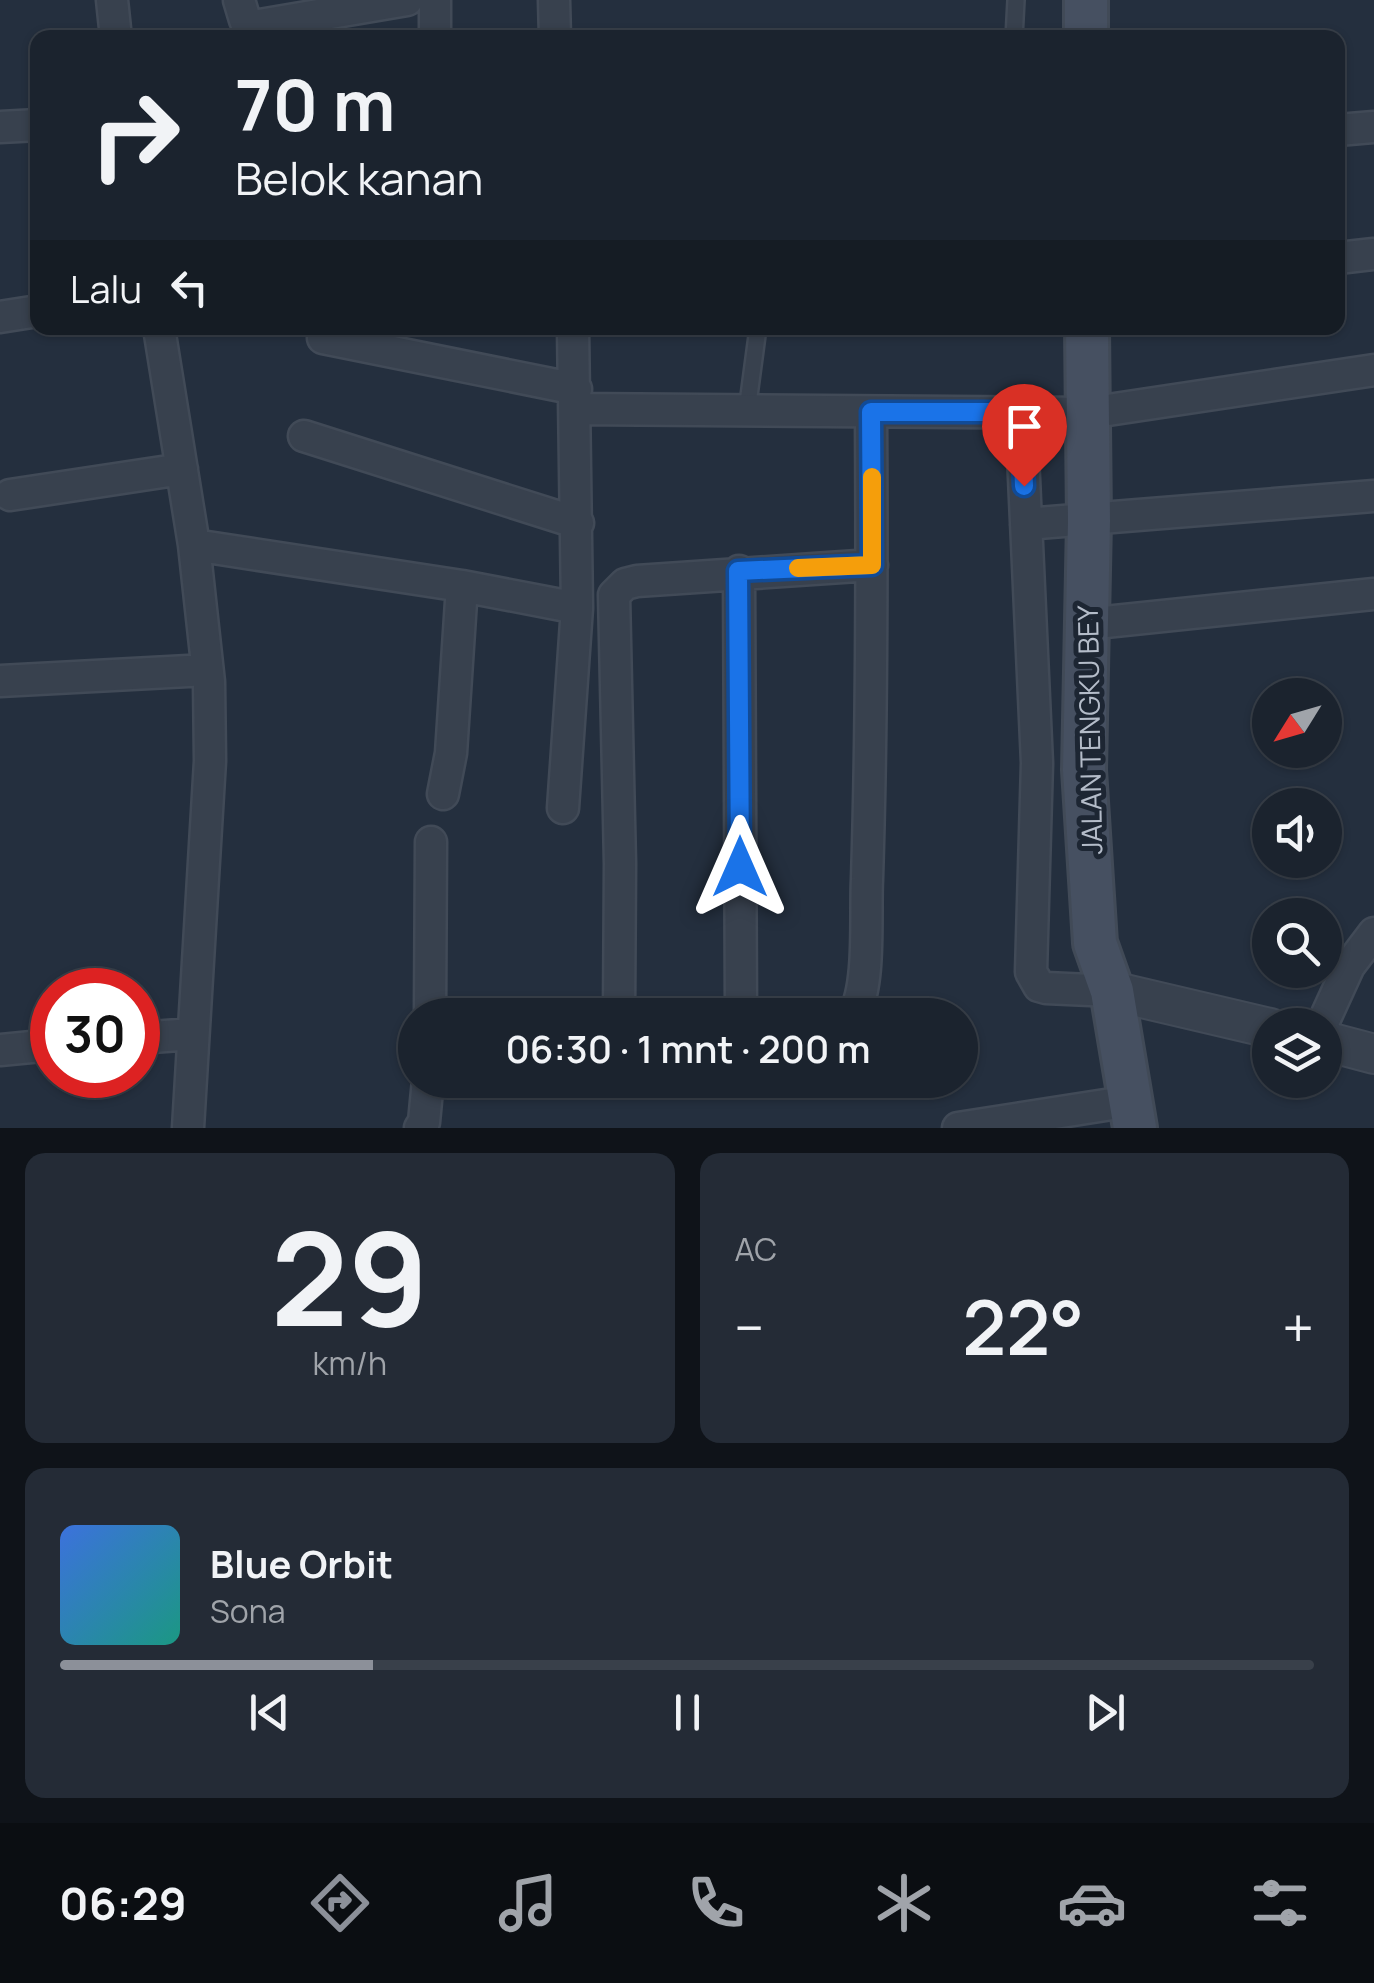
<!DOCTYPE html>
<html lang="id">
<meta charset="utf-8">
<style>
:root{--surface:#1b232e;--page:#242b36;--text:#f1f3f6;--muted:#a0a4aa;--line:#39404a;--accent:#8c9099}
body{margin:0;font-family:Manrope,sans-serif;background:var(--page);color:var(--text);height:100vh;display:flex;flex-direction:column;font-size:38px;white-space:nowrap}
*{box-sizing:border-box;margin:0}
p{font-size:32px;color:var(--muted)}
.icon{flex:none;width:55px;height:55px;fill:none;stroke:currentColor;stroke-width:2;stroke-linecap:round;stroke-linejoin:round}
.map{position:relative;height:1128px;overflow:hidden}
.panel{display:flex;flex-direction:column;gap:25px;padding:25px;background:#0f1319;flex:1}
.panel>*{flex:none}
.hud{position:absolute;left:30px;top:30px;width:1315px;height:305px;border-radius:20px;box-shadow:0 2px 8px #0004,0 0 0 2px var(--line);background:#1b232e;color:var(--text);overflow:hidden}
.needle{width:65px;rotate:233deg}
.fabs{position:absolute;left:1252px;top:678px;display:grid;gap:20px}
.fabs a{display:grid;place-items:center;width:90px;height:90px;border-radius:50%;background:var(--surface);box-shadow:0 2px 8px #0004,0 0 0 2px var(--line);font-size:50px}
.speed{position:absolute;left:30px;top:968px;display:flex;gap:20px;font-size:50px;font-weight:700;text-align:center}
.speed>*{display:grid;place-content:center;width:130px;height:130px;border-radius:50%;background:var(--surface);box-shadow:0 2px 8px #0004,0 0 0 2px var(--line);line-height:1}
.speed .limit{border:15px solid #d22;background:#fff;color:#111}
.pin{position:absolute;display:grid;place-items:center;width:85px;height:85px;color:#fff;margin:-102px -42px;border-radius:50% 50% 50% 0;rotate:-45deg;box-shadow:0 0 10px #0007}
.pin .icon{rotate:45deg}
.me{position:absolute;width:110px;margin:-55px;rotate:0deg;stroke-linejoin:round;filter:drop-shadow(0 0 8px #0008)}
.turn{display:flex;align-items:center;gap:35px;height:210px;padding:0 40px;font-size:45px}
.turn .icon{width:130px;height:130px;stroke-width:2.5}
.turn b{display:block;font-size:70px;line-height:85px}
.then{display:flex;align-items:center;height:95px;padding:0 40px;background:#0003;gap:20px;font-size:38px}
.big{font-size:75px;font-weight:600;line-height:1.1}
.panel .tile{flex:1;display:flex;flex-direction:column;justify-content:center;gap:15px;min-width:0;padding:0 35px;border-radius:20px;background:var(--page)}
.panel .dial{align-items:center;gap:0}
.dial b{font-size:130px;line-height:1}
.song{display:flex;align-items:center;gap:30px}
.cover{width:120px;height:120px;border-radius:15px;background:linear-gradient(135deg,hsl(220 70% 55%),hsl(170 70% 35%))}
.played{height:10px;border-radius:5px;background:linear-gradient(90deg,var(--accent) 25%,var(--line) 25%)}
.keys{display:flex;justify-content:space-around;direction:ltr}
.heat{display:flex;justify-content:space-between;align-items:center;font-size:55px;direction:ltr}
.panel .tiles{flex:1;display:grid;gap:25px;grid-template-columns:1fr 1fr}
.tile:last-child{grid-column:span 2}
.trip{position:absolute;left:398px;top:998px;width:580px;height:100px;border-radius:50px;background:var(--surface);box-shadow:0 2px 8px #0004,0 0 0 2px var(--line);font-weight:600;line-height:100px;text-align:center}
.menu{display:flex;height:160px;justify-content:space-around;align-items:center;background:#0b0e12;color:var(--muted)}
.menu .icon{width:70px;height:70px}
.menu .selected{color:var(--accent)}
.menu b{font-size:45px;color:var(--text)}
.map>svg:first-child{display:block}
</style>
<div class="map">
<svg width="1374" height="1128" viewBox="0 0 1374 1128">
<rect width="100%" height="100%" fill="#242f3e"/>
<g fill="none" stroke-linecap="round" stroke-linejoin="round">
<defs>
<path id="service" d="M1014 38 1016 0
M747 411 758 328"/>
<path id="minor" d="M112 0 116 38
M239 0 245 20 254 26 407 0
M554 0 555 38
M435 38V0
M0 127 38 125
M1338 130 1374 127
M1338 258 1374 254
M0 317 38 311
M159 328 194 545 209 682 210 761 188 1128
M323 338 576 389
M576 409 1088 413 1374 370
M1021 412 1037 763 1031 972 1039 986 1046 988 1112 991
M304 436 578 523
M10 495 182 469
M1026 524 1374 496
M194 545 462 586 577 608
M739 571 741 1015
M1086 624 1374 594
M0 681 207 670
M443 794 451 753 462 586
M563 808 577 608 573 328
M430 1015 431 842
M619 1015 620 864 614 595 625 584 637 581 872 565
M853 1015C871 988 865 914 867 879 872 723 872 568 871 412
M1322 1025 1349 966 1374 933
M138 1038 193 1034
M0 1050 52 1045
M420 1128 424 1122 428 1080
M958 1128 1131 1101"/>
<path id="tertiary" d="M1112 991 1270 1028
M1325 1041 1374 1054"/>
<path id="secondary" d="M1086 0V38
M1087 328 1089 521 1084 770 1095 943 1112 991 1135 1128"/>
</defs>
<!-- service casing -->
<use href="#service" stroke="#414a57" stroke-width="20"/>
<!-- minor casing -->
<use href="#minor" stroke="#414a57" stroke-width="35"/>
<!-- tertiary casing -->
<use href="#tertiary" stroke="#414a57" stroke-width="42"/>
<!-- secondary casing -->
<use href="#secondary" stroke="#414a57" stroke-width="48"/>
<!-- service -->
<use href="#service" stroke="#38414e" stroke-width="15"/>
<!-- minor -->
<use href="#minor" stroke="#38414e" stroke-width="30"/>
<!-- tertiary -->
<use href="#tertiary" stroke="#38414e" stroke-width="38"/>
<!-- secondary -->
<use href="#secondary" stroke="#465061" stroke-width="42"/>
</g>
<g fill="none" stroke-linecap="round" stroke-linejoin="round">
<defs>
<path id="route" d="M740 867 738 571 872 565 871 412H1021L1024 486"/>
</defs>
<!-- route casing -->
<use href="#route" stroke="#114b97" stroke-width="25"/>
<!-- route -->
<use href="#route" stroke="#1a73e8" stroke-width="18"/>
<!-- slow -->
<path stroke="#f59e0b" stroke-width="18" d="M798 568 872 565V477"/>
</g>
<g text-anchor="middle" dominant-baseline="central" stroke-width="10" stroke-linejoin="round" paint-order="stroke">
<!-- street labels -->
<g font-size="28" fill="#b4bcc9" stroke="#1d2633">
<text transform="translate(1089 730) rotate(-91)">JALAN TENGKU BEY</text>
</g>
</g>
</svg>
<div class="fabs">
<a><svg class="needle" viewBox="-14 -14 28 28"><path d="M0-13l5 13h-10z" fill="#e53935"/><path d="M0 13l5-13h-10z" fill="#a0a4aa"/></svg></a>
<a><svg class="icon" aria-label="sound" viewBox="0 0 24 24"><path d="M4 9h4l5-4v14l-5-4H4zM17 9q2 3 0 6"/></svg></a>
<a><svg class="icon" aria-label="search" viewBox="0 0 24 24"><circle cx="10" cy="10" r="6"/><path d="M15 15l6 6"/></svg></a>
<a><svg class="icon" aria-label="layers" viewBox="0 0 24 24"><path d="M12 4l9 5-9 5-9-5zM3 14l9 5 9-5"/></svg></a>
</div>
<div class="speed"><div class="limit">30</div></div>
<div class="pin" style="left:1024px;top:486px;background:#d93025"><svg class="icon" aria-label="arrive" viewBox="0 0 24 24"><path d="M6 21V4h12l-3 4 3 4H6"/></svg></div>
<svg class="me" style="left:740px;top:867px" viewBox="-20 -20 40 40"><path d="M0-17L14 15 0 8-14 15z" fill="#1a73e8" stroke="#fff" stroke-width="4"/></svg>
<div class="trip">06:30 · 1 mnt · 200 m</div>
<div class="hud">
<div class="turn"><svg class="icon" aria-label="right" viewBox="0 0 24 24"><path d="M7 20v-9h11M14 6l5 5-5 5"/></svg><div><b>70 m</b>Belok kanan</div></div>
<div class="then">Lalu<svg class="icon" aria-label="left" viewBox="0 0 24 24"><path d="M17 20v-9H6M10 6l-5 5 5 5"/></svg></div>
</div>
</div>
<section class="panel">
<div class="tiles">
<div class="tile dial"><b>29</b><p>km/h</p></div>
<div class="tile"><p>AC</p>
<div class="heat"><a>−</a><b class="big">22°</b><a>+</a></div>
</div>
<div class="tile">
<div class="song"><i class="cover"></i><div><b>Blue Orbit</b><p>Sona</p></div></div>
<div class="played"></div>
<div class="keys"><svg class="icon" aria-label="previous" viewBox="0 0 24 24"><path d="M18 5L8 12l10 7zM5 5v14"/></svg><svg class="icon" aria-label="pause" viewBox="0 0 24 24"><path d="M8 5v14M16 5v14"/></svg><svg class="icon" aria-label="next" viewBox="0 0 24 24"><path d="M6 5l10 7-10 7zM19 5v14"/></svg></div>
</div>
</div>
</section>
<nav class="menu">
<b>06:29</b>
<svg class="icon selected" aria-label="directions" viewBox="0 0 24 24"><path d="M12 3l9 9-9 9-9-9zM9 14v-3h6M13 9l2 2-2 2"/></svg>
<svg class="icon" aria-label="music" viewBox="0 0 24 24"><path d="M9 18V5l10-2v13"/><circle cx="6" cy="18" r="3"/><circle cx="16" cy="16" r="3"/></svg>
<svg class="icon" aria-label="phone" viewBox="0 0 24 24"><path d="M5 4h4l2 5-3 2q2 4 5 5l2-3 5 2v4C11 20 4 13 5 4z"/></svg>
<svg class="icon" aria-label="climate" viewBox="0 0 24 24"><path d="M12 3v18M4 7l16 10M4 17L20 7"/></svg>
<svg class="icon" aria-label="car" viewBox="0 0 24 24"><path d="M5 17H2v-5l4-1 3-4h7l3 4 3 1v5h-3M9 17h6M6 11h13"/><circle cx="7" cy="17" r="2"/><circle cx="17" cy="17" r="2"/></svg>
<svg class="icon" aria-label="filters" viewBox="0 0 24 24"><path d="M4 7h16M4 17h16"/><circle cx="9" cy="7" r="2"/><circle cx="15" cy="17" r="2"/></svg>
</nav>
